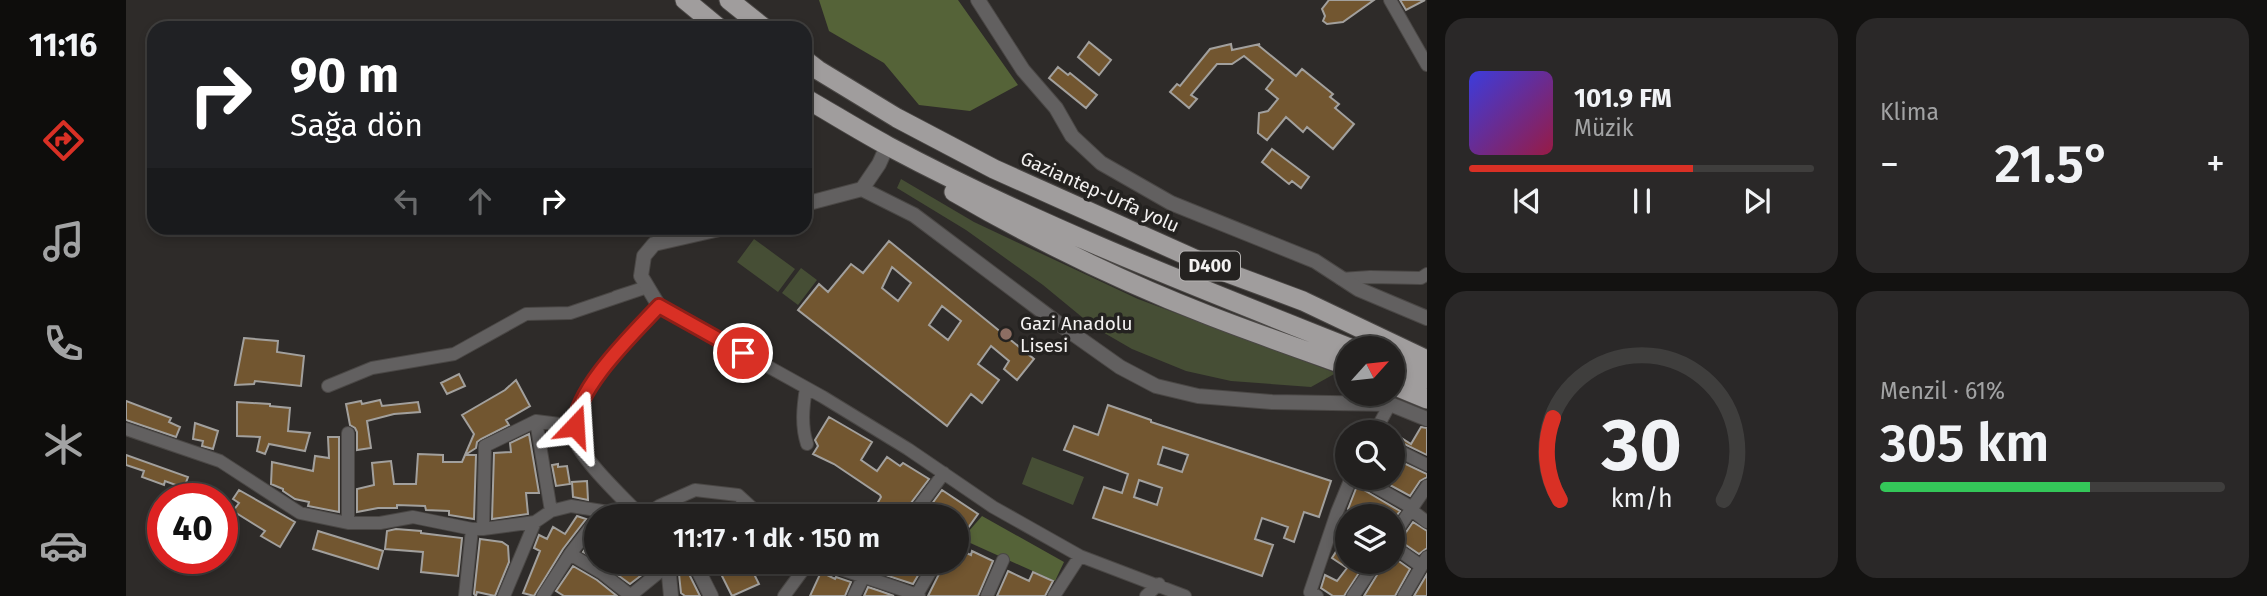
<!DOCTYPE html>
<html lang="tr">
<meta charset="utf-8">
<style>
:root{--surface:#22201f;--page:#2a2828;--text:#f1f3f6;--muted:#a2a3a4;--line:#3f3e3d;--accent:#d93025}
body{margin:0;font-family:"Fira Sans",sans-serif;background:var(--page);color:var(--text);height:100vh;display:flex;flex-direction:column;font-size:26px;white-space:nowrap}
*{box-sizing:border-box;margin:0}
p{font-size:23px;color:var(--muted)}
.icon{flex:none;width:38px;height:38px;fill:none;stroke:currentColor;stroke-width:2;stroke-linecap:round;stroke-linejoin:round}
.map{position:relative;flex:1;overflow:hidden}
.drawer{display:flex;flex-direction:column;gap:18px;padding:18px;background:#131211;width:840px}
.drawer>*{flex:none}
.hud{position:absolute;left:21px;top:21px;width:665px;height:214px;border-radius:21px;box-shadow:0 4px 10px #0003,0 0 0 2px var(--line);background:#202124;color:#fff;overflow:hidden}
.needle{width:46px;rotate:63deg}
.fabs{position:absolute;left:1209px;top:336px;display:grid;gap:14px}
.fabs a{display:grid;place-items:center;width:70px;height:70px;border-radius:50%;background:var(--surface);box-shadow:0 4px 10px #0003,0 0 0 2px var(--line);font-size:35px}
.speed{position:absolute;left:21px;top:483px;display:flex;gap:14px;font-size:35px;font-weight:700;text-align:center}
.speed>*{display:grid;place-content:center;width:91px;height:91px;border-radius:50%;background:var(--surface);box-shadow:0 4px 10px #0003,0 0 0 2px var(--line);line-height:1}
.speed .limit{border:10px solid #d22;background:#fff;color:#111}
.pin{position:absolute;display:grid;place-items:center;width:60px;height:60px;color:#fff;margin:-30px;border:4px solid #fff;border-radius:50%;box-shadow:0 2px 7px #0007}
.me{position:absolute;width:77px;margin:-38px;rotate:20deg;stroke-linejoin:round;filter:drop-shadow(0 0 5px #0008)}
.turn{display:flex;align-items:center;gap:24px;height:147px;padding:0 28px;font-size:32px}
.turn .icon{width:91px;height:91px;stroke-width:2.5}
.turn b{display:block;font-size:49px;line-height:60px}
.lanes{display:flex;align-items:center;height:66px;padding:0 28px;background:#0003;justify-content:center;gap:35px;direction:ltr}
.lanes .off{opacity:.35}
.big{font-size:52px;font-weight:600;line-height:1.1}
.drawer .widget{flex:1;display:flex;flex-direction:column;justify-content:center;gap:10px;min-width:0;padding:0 24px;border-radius:21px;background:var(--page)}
.drawer .dial{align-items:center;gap:0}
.dial svg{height:182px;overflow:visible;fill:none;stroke:var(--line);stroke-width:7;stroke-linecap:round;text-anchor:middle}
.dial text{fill:var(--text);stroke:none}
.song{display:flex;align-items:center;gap:21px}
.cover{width:84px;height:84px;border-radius:10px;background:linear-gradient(135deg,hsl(240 70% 55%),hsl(340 70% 35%))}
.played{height:7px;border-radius:4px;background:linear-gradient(90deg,var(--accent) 65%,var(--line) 65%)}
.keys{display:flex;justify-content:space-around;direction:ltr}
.heat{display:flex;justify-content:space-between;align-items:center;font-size:38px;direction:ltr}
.charge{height:10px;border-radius:5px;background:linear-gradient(90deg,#34c759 61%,var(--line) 0)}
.drawer .tiles{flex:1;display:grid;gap:18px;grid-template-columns:repeat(2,1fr)}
.trip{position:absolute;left:458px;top:504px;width:385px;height:70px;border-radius:35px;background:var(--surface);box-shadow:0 4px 10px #0003,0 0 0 2px var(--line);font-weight:600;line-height:70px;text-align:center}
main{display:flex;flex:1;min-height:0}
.tabs{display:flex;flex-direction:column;width:126px;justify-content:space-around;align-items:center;background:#0e0d0c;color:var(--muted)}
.tabs .icon{width:49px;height:49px}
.tabs .selected{color:var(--accent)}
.tabs b{font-size:32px;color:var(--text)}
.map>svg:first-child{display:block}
</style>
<main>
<nav class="tabs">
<b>11:16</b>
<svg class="icon selected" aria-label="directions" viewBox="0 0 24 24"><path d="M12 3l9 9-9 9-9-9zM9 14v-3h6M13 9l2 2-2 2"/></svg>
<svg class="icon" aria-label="music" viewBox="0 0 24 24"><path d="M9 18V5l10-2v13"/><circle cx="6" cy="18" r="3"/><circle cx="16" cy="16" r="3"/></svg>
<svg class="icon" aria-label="phone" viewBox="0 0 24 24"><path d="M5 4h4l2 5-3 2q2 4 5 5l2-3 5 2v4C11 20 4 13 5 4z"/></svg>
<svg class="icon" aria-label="climate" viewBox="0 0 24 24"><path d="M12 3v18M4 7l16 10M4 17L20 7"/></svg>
<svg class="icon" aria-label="car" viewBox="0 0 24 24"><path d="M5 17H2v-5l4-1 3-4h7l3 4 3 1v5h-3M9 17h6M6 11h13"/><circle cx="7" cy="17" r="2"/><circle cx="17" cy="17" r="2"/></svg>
</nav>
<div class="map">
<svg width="1301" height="596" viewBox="0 0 1301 596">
<rect width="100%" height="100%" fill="#2e2b29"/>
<!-- green -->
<path fill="#464e35" d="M775 179 848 222 1012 299 1210 373 1185 387 1105 381 1060 371 1006 349 968 327 917 285 840 230 771 188Z
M628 239 669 269 652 292 611 262Z
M675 268 691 280 672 305 656 293Z
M906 457 958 477 947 505 896 484Z"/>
<!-- forest -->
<path fill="#556338" d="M693 0H832L892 85 844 111 793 105 758 63 703 31Z
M856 516 938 562 929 581 831 537V525L842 532Z"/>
<!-- building -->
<path fill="#725630" stroke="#a2a09d" stroke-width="2" fill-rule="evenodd" d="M1203 0H1248L1217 22 1201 24 1197 21 1199 16 1196 9Z
M1274 0H1299L1280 10Z
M963 42 985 60 973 75 952 57Z
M1105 44 1106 50 1134 44 1132 45 1170 76 1176 69 1207 94 1204 97 1213 104 1209 108 1228 124 1207 149 1181 127 1177 132 1160 117 1141 140 1132 133 1133 113 1142 111 1152 99 1140 89 1147 80 1118 56 1106 64H1091L1065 95 1071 99 1063 108 1044 92 1051 84 1054 86 1084 49Z
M932 67 942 75 944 73 971 95 960 108 923 78Z
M1146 149 1183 177 1175 188 1166 181 1163 184 1136 162Z
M763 241 908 359 891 380 878 369 883 361 865 346 852 364 873 380 856 403 845 394 821 426 672 310 693 284 702 292 725 264 737 273ZM766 267 785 283 772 301 756 288ZM816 306 835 321 822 340 803 325Z
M118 338 152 341 151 352 178 356 175 386 129 381 128 384 109 385Z
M333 374 339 386 321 394 315 383Z
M390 380 404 406 380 420 383 425 355 439 351 442 350 448 339 455 348 434 336 415 379 390Z
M254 400 256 406 292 402 294 412 268 414 241 421 245 448 231 450V432L229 428 224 425 220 404 235 401 236 404Z
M0 401 45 418 43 422 54 427 50 437 0 420Z
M111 402 144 404V406L164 408 162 431 184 433 179 451 143 444 139 454 131 451 134 437 111 436Z
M982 405 1025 420V422L1205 481 1193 517 1178 512 1168 542 1158 538 1162 527 1136 518 1129 539 1147 545 1136 576 967 518 978 487 996 493 1002 474 938 450 948 426 972 435ZM1037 447 1062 455 1056 472 1032 464ZM1013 480 1036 488 1031 505 1008 497Z
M703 417 746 442 735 460 751 471 761 457 774 466 777 463 803 479 779 511 777 516H744L755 497 754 495 708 464 687 454 692 446 689 440Z
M69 423 92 431 87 449 76 446 77 441 67 439Z
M1295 427 1301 428V455L1270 440 1272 436 1285 444Z
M403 434 413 493H400L402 514 366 519 368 453 385 452 384 443Z
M202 437H213V512L182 506 183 502 169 499 157 491V489L145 484 146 462 187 471 189 456 203 458Z
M292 454 317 455V462H336L339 455H350L348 519 323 515V511L300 510 299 506 271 505V508H252L231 512V489L248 485 246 463 265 461 268 484H290Z
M0 455 62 477 58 488 39 481 38 485 16 477 18 471 0 465Z
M1267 458 1301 474V477L1294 481 1284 496 1251 478H1267Z
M432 464V467L441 466 444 484 430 486 426 465Z
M461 481 462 500 447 497 446 482Z
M1231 486 1274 511 1267 520V516H1233L1222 509Z
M113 490 169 522 154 547 135 536 139 531 107 511 113 503 107 499Z
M816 490 852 514 842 528 831 520V516H797Z
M451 516 460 519 437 549 408 596 397 593 414 551 408 548 413 535 421 539 427 527 439 534Z
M1287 522 1301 531V548L1293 554 1274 541Z
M270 529 295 531V533L336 538 332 576 295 572 297 552 259 549 261 531Z
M192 531 257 551 252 569 187 549Z
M1222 533V562H1240L1218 596H1207L1195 588 1199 575 1211 581 1221 568 1206 558Z
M471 534V560L457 552Z
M354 539 376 542 382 546 383 562 369 596 351 592 350 596 348 594Z
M831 549 845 555 846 551 867 561 852 596H802L819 562H831Z
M1267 557 1284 569 1269 596H1238L1259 562H1267Z
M474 562H527L530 564 504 584Z
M589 562H622L633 584 606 596Z
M754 562H800L787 584 750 572Z
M447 566 471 580 491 596H438L430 591Z
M561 570 574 596H559L555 593 553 574Z
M882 571 903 581 907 572 927 581 919 596H871Z
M695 572 709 579 710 577 725 582 719 596H684Z
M1301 574V596H1288Z
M742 587 754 591 768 596H738Z"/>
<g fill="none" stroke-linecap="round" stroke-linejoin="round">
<defs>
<path id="minor" d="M1264 0 1301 65
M1215 279 1244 277 1295 278 1301 274
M533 306 697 397 782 449 867 507 954 556 1059 596
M202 386 246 368 328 354 400 314 444 313 521 287 490 297
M680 388C677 407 675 426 681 444
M410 421 425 511
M0 429 94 461 174 513 222 523H254L287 517 346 529H357L409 522 425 511 445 506 508 516
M1249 432 1264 404
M1267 448 1301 465
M1234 478 1285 507
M1284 509 1301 522
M518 516 533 506 569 490 612 495 635 516
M786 516 818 473
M222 523V433
M357 529 359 446 410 421 449 426
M1267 536 1301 486
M1267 546 1295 566
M444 554 476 573 505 596
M696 562C728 575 761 583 793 596
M339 596 346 529
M378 596 409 522
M417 596 444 554 471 519
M504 596 542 565
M658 596 683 562
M728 596 745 562
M790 596 810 562
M861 596 877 560
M928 596 954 556
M1020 596 1033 584
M1191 596 1184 592 1211 512 1225 478
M1227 596 1250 562
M1278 596 1301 557"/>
<path id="tertiary" d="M852 0 897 70 930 108 946 136 975 163 1045 203 1189 261 1232 289 1301 318
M736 189 788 215 929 321 994 367 1030 386 1072 396 1146 402 1264 404 1301 419
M679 204 736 189 753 164 761 146
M514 516C497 498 456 460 449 438 438 400 509 332 533 306L515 276 518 256 528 244 598 228
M543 562 542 565 545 596
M568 562 585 596"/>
<path id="trunk" d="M559 0 593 28
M603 0 638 28
M679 60 692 70 771 118 868 169 1091 269 1177 301 1301 360
M679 98C707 114 734 131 762 146 910 225 1068 286 1224 348
M828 192C909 239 994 281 1082 315 1128 333 1175 349 1222 366
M1267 365 1301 379
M1267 385 1301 399"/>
</defs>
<!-- minor casing -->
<use href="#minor" stroke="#4a4745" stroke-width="14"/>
<!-- tertiary casing -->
<use href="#tertiary" stroke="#4a4745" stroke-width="16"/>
<!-- trunk casing -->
<use href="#trunk" stroke="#4a4745" stroke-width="21"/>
<!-- minor -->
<use href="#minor" stroke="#626060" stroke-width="12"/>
<!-- tertiary -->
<use href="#tertiary" stroke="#626060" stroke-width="14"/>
<!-- trunk -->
<use href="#trunk" stroke="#a09d9d" stroke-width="19"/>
</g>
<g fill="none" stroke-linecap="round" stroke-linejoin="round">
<defs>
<path id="route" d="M449 426C450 388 508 333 533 306L617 353"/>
</defs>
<!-- route casing -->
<use href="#route" stroke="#8d1f18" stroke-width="18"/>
<!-- route -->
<use href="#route" stroke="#d93025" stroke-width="12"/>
</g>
<!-- markers -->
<circle fill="#8d6e63" stroke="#242220" stroke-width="2.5" cx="880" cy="334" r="7"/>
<g text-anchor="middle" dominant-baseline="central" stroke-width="7" stroke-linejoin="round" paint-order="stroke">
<!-- shield labels -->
<rect fill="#242220" stroke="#b5b3b2" stroke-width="2" x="1054" y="251.5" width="60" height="29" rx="5"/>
<g font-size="18" font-weight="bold" fill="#f3f1f0">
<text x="1084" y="266">D400</text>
</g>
<!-- street labels -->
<g font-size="19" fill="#f3f1f0" stroke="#242220">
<text transform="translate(974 192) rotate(24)">Gaziantep-Urfa yolu</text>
</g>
<!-- poi labels -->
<g font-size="19" fill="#f3f1f0" stroke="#242220" text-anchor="start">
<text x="894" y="323">Gazi Anadolu<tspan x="894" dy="22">Lisesi</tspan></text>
</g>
</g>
</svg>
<div class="fabs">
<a><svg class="needle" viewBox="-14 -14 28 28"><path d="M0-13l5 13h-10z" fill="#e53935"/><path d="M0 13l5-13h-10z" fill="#a2a3a4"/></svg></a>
<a><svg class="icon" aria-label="search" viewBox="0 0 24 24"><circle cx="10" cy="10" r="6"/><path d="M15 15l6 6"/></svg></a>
<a><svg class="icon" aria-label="layers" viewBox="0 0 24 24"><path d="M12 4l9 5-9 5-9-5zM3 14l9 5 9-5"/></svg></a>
</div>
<div class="speed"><div class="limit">40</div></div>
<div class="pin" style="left:617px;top:353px;background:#d93025"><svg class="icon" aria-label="arrive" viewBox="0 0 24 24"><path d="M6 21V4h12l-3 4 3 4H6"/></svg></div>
<svg class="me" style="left:449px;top:426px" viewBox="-20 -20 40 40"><path d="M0-17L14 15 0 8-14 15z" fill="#d93025" stroke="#fff" stroke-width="4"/></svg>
<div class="trip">11:17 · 1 dk · 150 m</div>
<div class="hud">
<div class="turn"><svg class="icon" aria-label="right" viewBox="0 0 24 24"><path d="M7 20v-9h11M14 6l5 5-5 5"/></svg><div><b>90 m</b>Sağa dön</div></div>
<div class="lanes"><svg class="icon off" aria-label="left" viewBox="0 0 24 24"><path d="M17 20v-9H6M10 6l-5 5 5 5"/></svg><svg class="icon off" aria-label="ahead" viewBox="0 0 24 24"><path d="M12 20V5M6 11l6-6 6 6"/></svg><svg class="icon" aria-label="right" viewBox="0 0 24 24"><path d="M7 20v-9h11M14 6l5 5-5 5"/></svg></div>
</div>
</div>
<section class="drawer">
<div class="tiles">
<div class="widget">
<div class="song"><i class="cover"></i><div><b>101.9 FM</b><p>Müzik</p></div></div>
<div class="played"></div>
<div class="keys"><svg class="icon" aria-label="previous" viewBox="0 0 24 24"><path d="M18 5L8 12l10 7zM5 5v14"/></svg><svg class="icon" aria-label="pause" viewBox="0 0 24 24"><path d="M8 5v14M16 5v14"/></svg><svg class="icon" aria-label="next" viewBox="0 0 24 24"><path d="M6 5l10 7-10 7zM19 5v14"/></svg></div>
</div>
<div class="widget"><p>Klima</p>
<div class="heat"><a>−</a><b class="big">21.5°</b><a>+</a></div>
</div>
<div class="widget dial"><svg viewBox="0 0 100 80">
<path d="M14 69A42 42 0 1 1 86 69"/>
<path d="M14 69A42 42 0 0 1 11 33" stroke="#d93025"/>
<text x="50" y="56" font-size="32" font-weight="700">30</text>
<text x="50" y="72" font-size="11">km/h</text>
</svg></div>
<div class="widget"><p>Menzil · 61%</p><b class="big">305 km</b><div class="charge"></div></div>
</div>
</section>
</main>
